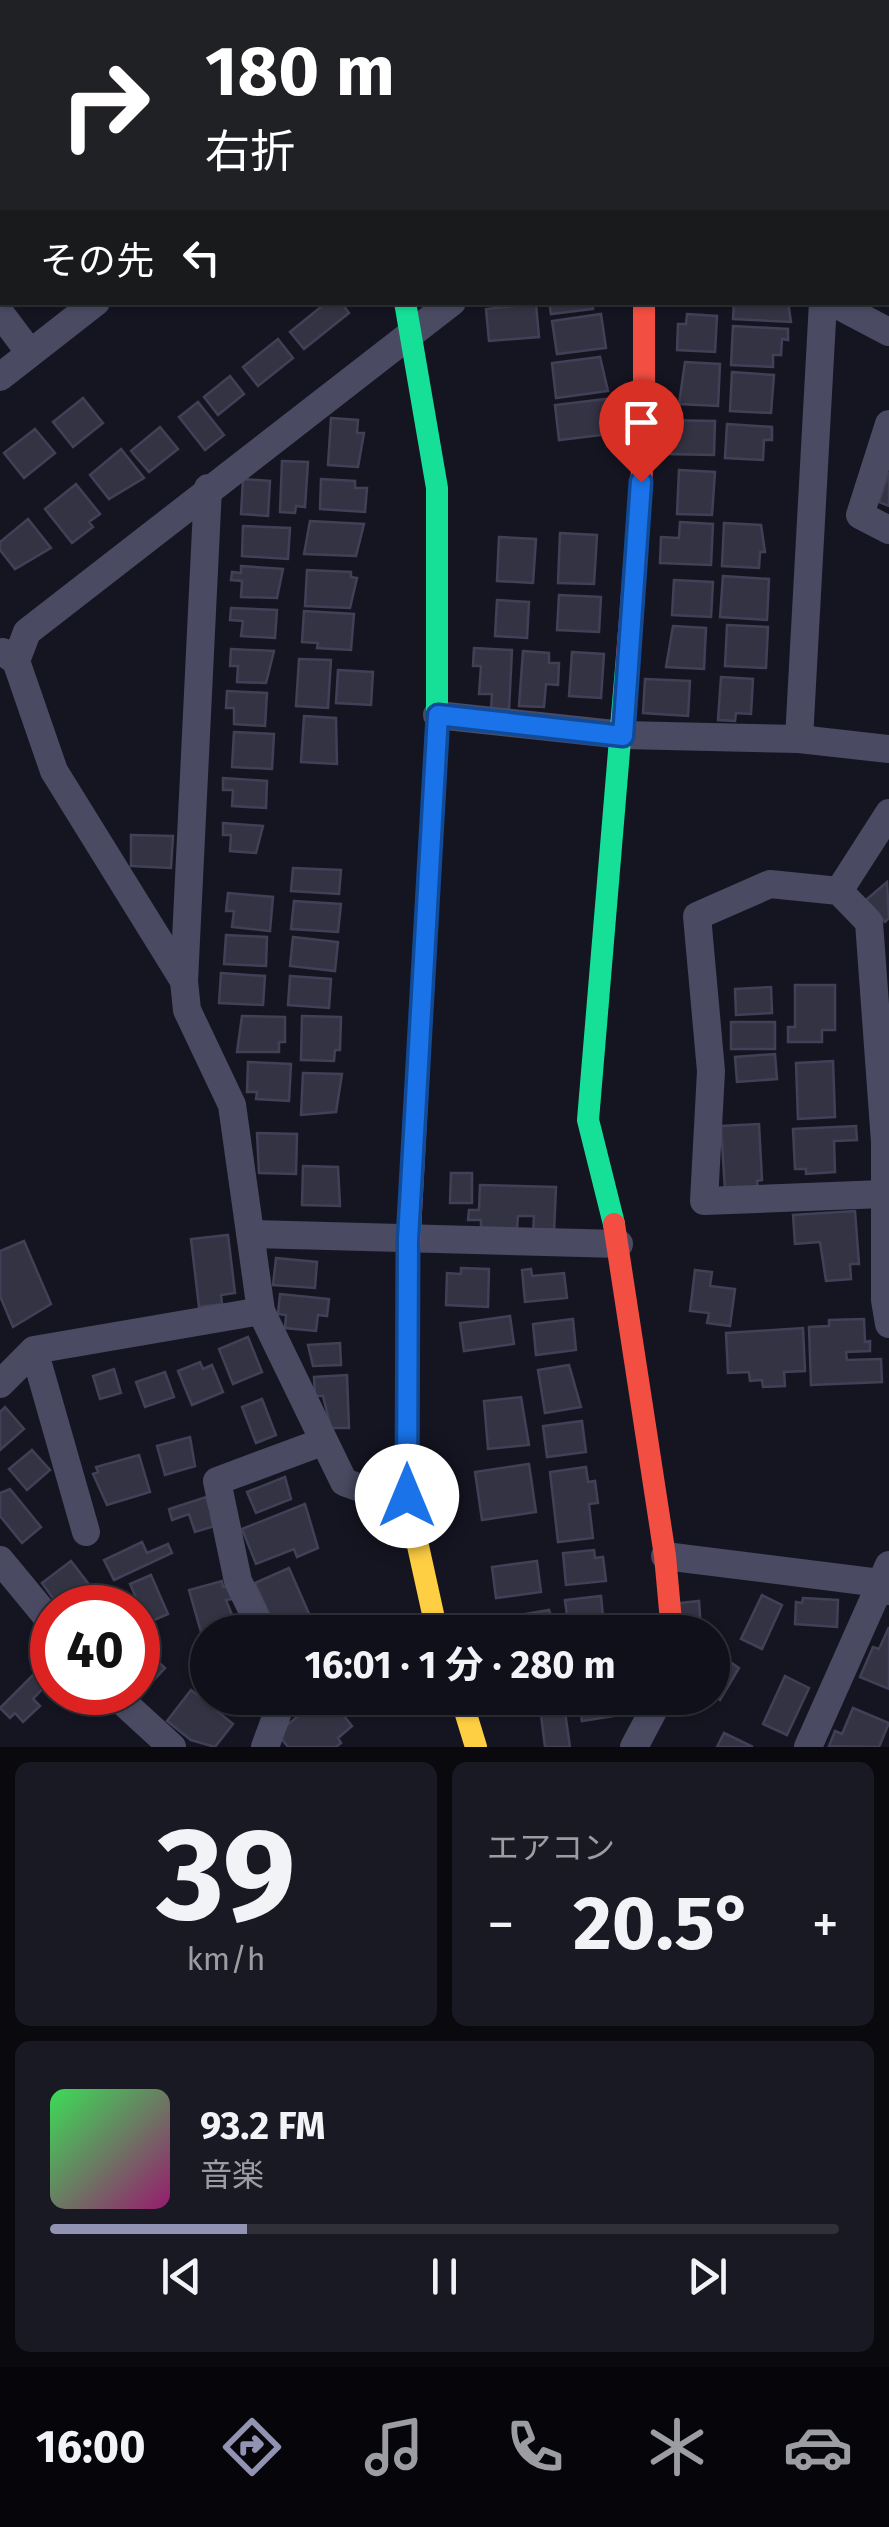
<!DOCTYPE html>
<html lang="ja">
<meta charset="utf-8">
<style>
:root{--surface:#10101a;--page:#191923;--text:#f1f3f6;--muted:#9c9da2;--line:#303039;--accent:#9292b2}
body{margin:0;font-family:"Fira Sans","Noto Sans JP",sans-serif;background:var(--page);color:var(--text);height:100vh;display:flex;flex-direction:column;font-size:38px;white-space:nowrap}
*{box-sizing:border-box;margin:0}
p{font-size:32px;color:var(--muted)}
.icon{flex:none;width:55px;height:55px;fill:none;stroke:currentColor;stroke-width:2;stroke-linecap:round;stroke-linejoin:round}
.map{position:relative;height:1747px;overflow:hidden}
.drawer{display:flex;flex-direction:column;gap:15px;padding:15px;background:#09090e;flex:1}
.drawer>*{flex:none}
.banner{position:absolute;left:0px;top:0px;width:890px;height:305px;box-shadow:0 2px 8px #0004,0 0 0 2px var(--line);background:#202124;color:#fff;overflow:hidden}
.speed{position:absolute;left:30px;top:1585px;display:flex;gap:20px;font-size:50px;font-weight:700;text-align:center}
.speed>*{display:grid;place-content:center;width:130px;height:130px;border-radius:50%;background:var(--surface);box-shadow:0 2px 8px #0004,0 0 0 2px var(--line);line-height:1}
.speed .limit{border:15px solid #d22;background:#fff;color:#111}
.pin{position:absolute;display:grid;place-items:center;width:85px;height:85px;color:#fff;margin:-102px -42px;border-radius:50% 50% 50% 0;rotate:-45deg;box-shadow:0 0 10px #0007}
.pin .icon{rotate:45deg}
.me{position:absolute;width:110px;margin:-55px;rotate:0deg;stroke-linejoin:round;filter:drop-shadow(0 0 8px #0008)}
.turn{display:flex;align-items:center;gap:35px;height:210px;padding:0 40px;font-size:45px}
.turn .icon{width:130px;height:130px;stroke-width:2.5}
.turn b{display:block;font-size:70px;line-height:85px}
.then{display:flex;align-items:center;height:95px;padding:0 40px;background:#0003;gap:20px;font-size:38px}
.big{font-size:75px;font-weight:700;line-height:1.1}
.drawer .card{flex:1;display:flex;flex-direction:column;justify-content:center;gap:15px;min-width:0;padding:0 35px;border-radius:15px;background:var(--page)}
.drawer .dial{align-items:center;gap:0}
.dial b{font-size:130px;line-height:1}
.song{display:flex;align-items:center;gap:30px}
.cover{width:120px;height:120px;border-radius:15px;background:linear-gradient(135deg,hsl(130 70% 55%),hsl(320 70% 35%))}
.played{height:10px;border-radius:5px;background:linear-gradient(90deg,var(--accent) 25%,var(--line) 25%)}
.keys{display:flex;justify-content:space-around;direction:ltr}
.heat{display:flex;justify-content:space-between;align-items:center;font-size:55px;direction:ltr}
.drawer .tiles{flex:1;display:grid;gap:15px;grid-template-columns:1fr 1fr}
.card:last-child{grid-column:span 2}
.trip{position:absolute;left:190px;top:1615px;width:540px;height:100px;border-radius:50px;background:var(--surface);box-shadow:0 2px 8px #0004,0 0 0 2px var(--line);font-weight:700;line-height:100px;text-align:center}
.tab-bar{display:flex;height:160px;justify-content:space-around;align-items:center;background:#06060a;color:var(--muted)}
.tab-bar .icon{width:70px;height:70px}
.tab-bar .on{color:var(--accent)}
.tab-bar b{font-size:45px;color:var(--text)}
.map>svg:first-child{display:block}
</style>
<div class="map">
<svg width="889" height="1747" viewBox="0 0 889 1747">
<rect width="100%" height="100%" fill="#151522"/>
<!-- building -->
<path fill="#334" stroke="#414056" stroke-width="2.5" d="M327 302H341L349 313 304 349 290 332Z
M549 302H593V309L551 314Z
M734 302H788L791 322 733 319Z
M536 304 539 337 489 341 486 309Z
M601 314 606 348 557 354 552 321Z
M687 314 717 316 715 352 677 350 678 324H686Z
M733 326 788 329V340L782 339 781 355H773V367L731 365Z
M278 339 293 358 258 386 243 367Z
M600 357 608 391 556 398 552 363Z
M685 362 720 364 718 406 679 404Z
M732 372 774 375 771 413 730 411Z
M230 376 244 394 218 415 204 397Z
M83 398 103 423 73 447 53 422Z
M606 399 610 434 559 440 555 405Z
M198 402 224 435 205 450 179 417Z
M331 418 358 420 357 433H364L358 467 328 465Z
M665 420 715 421 714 455 665 454Z
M727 424 772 427V440H764L763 460 725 458Z
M160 427 178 449 149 472 131 451Z
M35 429 55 453 24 478 4 453Z
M121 449 144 478 109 499 90 475Z
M282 461 308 462 305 507 296 506 295 513 280 512Z
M679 470 715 472 712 515 677 514Z
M889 472V506L879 502Z
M243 479 270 481 268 516 241 514Z
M321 479 355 481V488H367L365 512 320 509Z
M76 484 100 514 89 522 93 527 72 543 45 509Z
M28 519 51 548 15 569 0 550V542Z
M310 521 364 524 356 556 304 554Z
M680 522 713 524 711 565 660 563 661 537 679 538Z
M724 523 761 525 765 552H760L759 568 722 566Z
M243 526 290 528 288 559 242 556Z
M560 533 597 535 594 584 558 583Z
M499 537 536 539 533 583 497 581Z
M241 566 283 569 277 598 241 597 242 581 231 580 232 572 241 573Z
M307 570 351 572V577L357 578 350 608 305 606Z
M723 576 769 579 767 620 720 617Z
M674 580 713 582 711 617 672 615Z
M559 595 601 597 599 632 557 630Z
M497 600 529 602 527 638 495 636Z
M231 608 277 610 275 638 241 636 243 621 230 620Z
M304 611 354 614 351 650 317 648 318 643 302 642Z
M727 625 768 627 766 668 725 666Z
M673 626 706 628 704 669 666 667Z
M474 648 512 650 509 710 491 709 492 694H479L481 666H473Z
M231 649 274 651 266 683 237 682 238 666H230Z
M523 651 549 653V663H559L558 685 546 684 544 707 519 706Z
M572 652 604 654 601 698 569 696Z
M299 659 331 660 328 708 296 706Z
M338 670 373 672 371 705 336 703Z
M721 677 753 679 751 714 736 713 735 721 718 720Z
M645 679 690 681 688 716 643 713Z
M227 691 267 693 265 726 234 724V708H226Z
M304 716 336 718 337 764 301 762Z
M234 732 274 734 272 769 232 767Z
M223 778 267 781 266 808 232 806 233 790H223Z
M223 823 263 826 256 853 230 851 231 835H223Z
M131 835 173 836 171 868 131 866Z
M293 868 341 870 339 894 291 891Z
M887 882 889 918 885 922 866 900Z
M228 893 273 897 270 931 232 927 234 911H226Z
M294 901 341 904 338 932 291 929Z
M226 935 267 937 266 966 224 964Z
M293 937 338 942 335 971 290 966Z
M221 973 265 976 263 1005 219 1003Z
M290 976 331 979 329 1008 288 1005Z
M795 985H835V1030H822V1042H788V1027H795Z
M771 987 772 1013 736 1015 735 989Z
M242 1016 285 1017V1042H279V1052H237Z
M302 1016 341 1017 340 1050H335L334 1061 301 1060Z
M731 1022H775V1049H731Z
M775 1054 777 1079 737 1082 735 1057Z
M833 1061 835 1117 798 1119 796 1063Z
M248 1062 291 1064 289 1101 256 1099 257 1092H247Z
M303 1073 342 1074 336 1112 301 1115Z
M759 1124 762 1180 757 1181 758 1188 725 1190 721 1126Z
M856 1126 857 1140 834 1141 835 1172 806 1174V1169H795L793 1129Z
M257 1133 297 1134 296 1174 259 1173Z
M303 1166 338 1167 340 1206 302 1205Z
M451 1173H472V1203H450Z
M480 1185 556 1187 554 1233 533 1232 534 1216H518L517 1229 481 1228V1220H468L469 1210H479Z
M855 1211 859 1264H850L851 1279 826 1281 820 1242 795 1244 793 1215Z
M228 1235 235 1293 221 1295 222 1304 199 1307 191 1239Z
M24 1241 51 1304 13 1327 0 1296V1251Z
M276 1258 317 1262 315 1288 273 1285Z
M461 1268 489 1269 488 1307 446 1305 447 1273 461 1274Z
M531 1269 532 1276 564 1273 567 1298 525 1302 522 1270Z
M695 1270 712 1272 710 1286 735 1289 730 1326 707 1323 709 1313 690 1311Z
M280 1294 329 1299 327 1316 318 1315 316 1331 285 1328 286 1315 278 1314Z
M510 1316 514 1344 464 1351 460 1323Z
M573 1319 576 1350 536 1355 533 1324Z
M864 1319 865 1342 870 1341V1351L846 1352 847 1360 881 1359 882 1382 811 1385 809 1327 829 1326V1320Z
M803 1328 805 1371 784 1372 785 1386 763 1387 762 1380 750 1381 749 1372 728 1373 726 1333Z
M248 1337 262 1372 233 1384 219 1349Z
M340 1343 341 1365 313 1366 308 1345Z
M200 1362 203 1369 212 1365 223 1392 192 1405 178 1371Z
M569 1365 581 1407 545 1413 538 1370Z
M114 1369 121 1393 100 1399 93 1376Z
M165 1372 174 1397 145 1407 136 1382Z
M347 1375 349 1428H331L323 1396H315L314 1377Z
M521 1397 529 1445 488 1449 484 1401Z
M262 1399 276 1435 256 1443 242 1407Z
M5 1407 24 1429 0 1450V1412Z
M582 1421 586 1452 547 1457 543 1426Z
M190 1437 195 1466 165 1475 157 1446Z
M32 1450 50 1470 27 1490 9 1469Z
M139 1455 150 1492 107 1505 93 1474 98 1472 96 1467Z
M529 1464 536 1512 482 1520 475 1472Z
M586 1467 588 1482 595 1481 598 1503 589 1504 593 1538 558 1542 550 1472Z
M285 1477 291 1499 256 1513 247 1492Z
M10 1489 41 1527 22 1543 0 1516V1493Z
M206 1497 215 1526 195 1532 189 1514 172 1520 169 1509Z
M305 1504 318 1548 297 1557 294 1549 256 1564 242 1529Z
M142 1542 147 1553 168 1544 172 1553 114 1580 104 1560Z
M594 1550 595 1558 603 1557 606 1581 566 1585 563 1553Z
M71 1561 101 1600 91 1608H60L42 1583Z
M537 1561 541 1592 496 1598 492 1567Z
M289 1568 317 1632H282L279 1625 275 1627 255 1583Z
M151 1575 168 1614 147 1623 130 1584Z
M222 1581 223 1587 228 1586 232 1599 226 1600 238 1630 208 1632 207 1653 189 1590Z
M762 1595 782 1605 762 1649 741 1639Z
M601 1596 604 1627 569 1632 565 1600Z
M803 1598 838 1600 837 1627 795 1624 796 1602 802 1603Z
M699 1601 701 1629 672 1632 670 1604Z
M549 1610 557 1632H510L509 1627 516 1626 514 1616Z
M889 1627V1689L860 1677 873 1647 879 1649Z
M138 1643 165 1668 138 1697 133 1692H138Z
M712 1649 739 1668 720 1700 712 1694Z
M37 1671 49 1682 33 1699 40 1706 23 1722 15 1713 10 1718 0 1708Z
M785 1676 809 1688 787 1735 763 1724Z
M191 1690 233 1724 215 1747 191 1740 167 1721Z
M321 1698H330L352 1726 338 1738 341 1743 336 1747H288L277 1733Z
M578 1698H621L622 1706 613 1707 614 1716 582 1721Z
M853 1708 889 1723 879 1747 829 1746 835 1731 842 1734Z
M565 1712 570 1747H545L541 1715Z
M724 1733 753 1747H717Z"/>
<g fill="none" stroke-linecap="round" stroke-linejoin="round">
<!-- lane -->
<path stroke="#4a4b63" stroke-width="14" d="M30 0 32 2
M0 28 2 26"/>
<!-- street -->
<path stroke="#4a4b63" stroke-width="28" d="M125 2 129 0
M819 2 820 0
M888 62 889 64
M0 99 2 97
M832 302 889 332
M0 313 30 353
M0 377 96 302
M889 424 860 515 889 530
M208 488 184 981 187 1010 232 1105 261 1311 344 1482 385 1497 407 1496
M3 652 16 661 54 771 184 981
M16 661 27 632 452 302
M437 715 623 735 799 739 889 749
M799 739 823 302
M839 891 889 813
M883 1194 704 1201 711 1071 697 916 770 884 839 891 869 922 885 1142V1300L889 1324
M250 1234 619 1244
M34 1350 86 1532
M0 1384 34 1350 261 1311
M665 1556 880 1583 889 1591
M0 1560 52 1623
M263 1632 238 1581 217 1481 322 1442
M112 1692 172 1747
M265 1747 283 1698
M634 1747 660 1698
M808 1747 889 1565"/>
<!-- fast -->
<path stroke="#16e098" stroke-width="22" d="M296 0 297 2
M405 302 437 488V715L432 813
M614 1224 588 1120 626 668"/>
<!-- slow -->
<path stroke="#ffcf43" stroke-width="22" d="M408 1270 407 1496 437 1632
M461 1698 476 1747"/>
<!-- jam -->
<path stroke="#f24e42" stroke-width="22" d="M487 2 491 0
M626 668 644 446V302
M614 1224 665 1556 672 1632
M408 1270 432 813"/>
</g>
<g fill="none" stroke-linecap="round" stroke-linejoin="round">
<defs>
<path id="route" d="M407 1496 408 1239 438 715 623 736 641 482"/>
</defs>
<!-- route casing -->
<use href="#route" stroke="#114b97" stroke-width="25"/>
<!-- route -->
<use href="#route" stroke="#1a73e8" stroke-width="18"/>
</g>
</svg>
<div class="speed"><div class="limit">40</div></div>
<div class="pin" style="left:641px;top:482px;background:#d93025"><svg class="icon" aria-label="arrive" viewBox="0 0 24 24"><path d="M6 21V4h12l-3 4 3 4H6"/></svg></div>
<svg class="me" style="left:407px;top:1496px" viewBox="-20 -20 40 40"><circle r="19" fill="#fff"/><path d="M0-13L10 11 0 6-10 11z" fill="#1a73e8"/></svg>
<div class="trip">16:01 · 1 分 · 280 m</div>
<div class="banner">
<div class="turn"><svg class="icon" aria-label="right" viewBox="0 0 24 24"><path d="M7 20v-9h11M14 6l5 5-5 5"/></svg><div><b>180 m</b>右折</div></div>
<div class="then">その先<svg class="icon" aria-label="left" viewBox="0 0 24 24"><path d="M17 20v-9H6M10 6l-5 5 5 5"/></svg></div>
</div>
</div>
<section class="drawer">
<div class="tiles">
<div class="card dial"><b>39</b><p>km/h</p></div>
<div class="card"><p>エアコン</p>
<div class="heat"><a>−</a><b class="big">20.5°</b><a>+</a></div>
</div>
<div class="card">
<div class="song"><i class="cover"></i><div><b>93.2 FM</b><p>音楽</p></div></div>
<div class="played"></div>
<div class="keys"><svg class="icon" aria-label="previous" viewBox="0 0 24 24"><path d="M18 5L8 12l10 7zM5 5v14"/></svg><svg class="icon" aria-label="pause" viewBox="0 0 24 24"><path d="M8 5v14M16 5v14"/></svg><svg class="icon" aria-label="next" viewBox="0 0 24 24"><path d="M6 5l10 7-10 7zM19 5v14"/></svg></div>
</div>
</div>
</section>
<nav class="tab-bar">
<b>16:00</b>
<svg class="icon on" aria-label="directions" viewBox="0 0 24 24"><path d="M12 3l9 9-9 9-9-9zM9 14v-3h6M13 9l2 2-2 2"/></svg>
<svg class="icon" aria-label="music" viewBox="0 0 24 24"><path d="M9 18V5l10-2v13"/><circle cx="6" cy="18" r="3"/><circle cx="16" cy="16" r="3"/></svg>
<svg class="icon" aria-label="phone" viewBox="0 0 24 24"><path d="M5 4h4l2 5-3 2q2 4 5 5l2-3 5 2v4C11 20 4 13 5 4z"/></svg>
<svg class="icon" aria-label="climate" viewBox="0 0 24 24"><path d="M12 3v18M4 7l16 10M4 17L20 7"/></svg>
<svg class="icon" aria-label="car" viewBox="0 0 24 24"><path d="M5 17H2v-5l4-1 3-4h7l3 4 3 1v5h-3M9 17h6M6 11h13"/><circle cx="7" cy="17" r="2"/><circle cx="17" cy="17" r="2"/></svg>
</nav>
